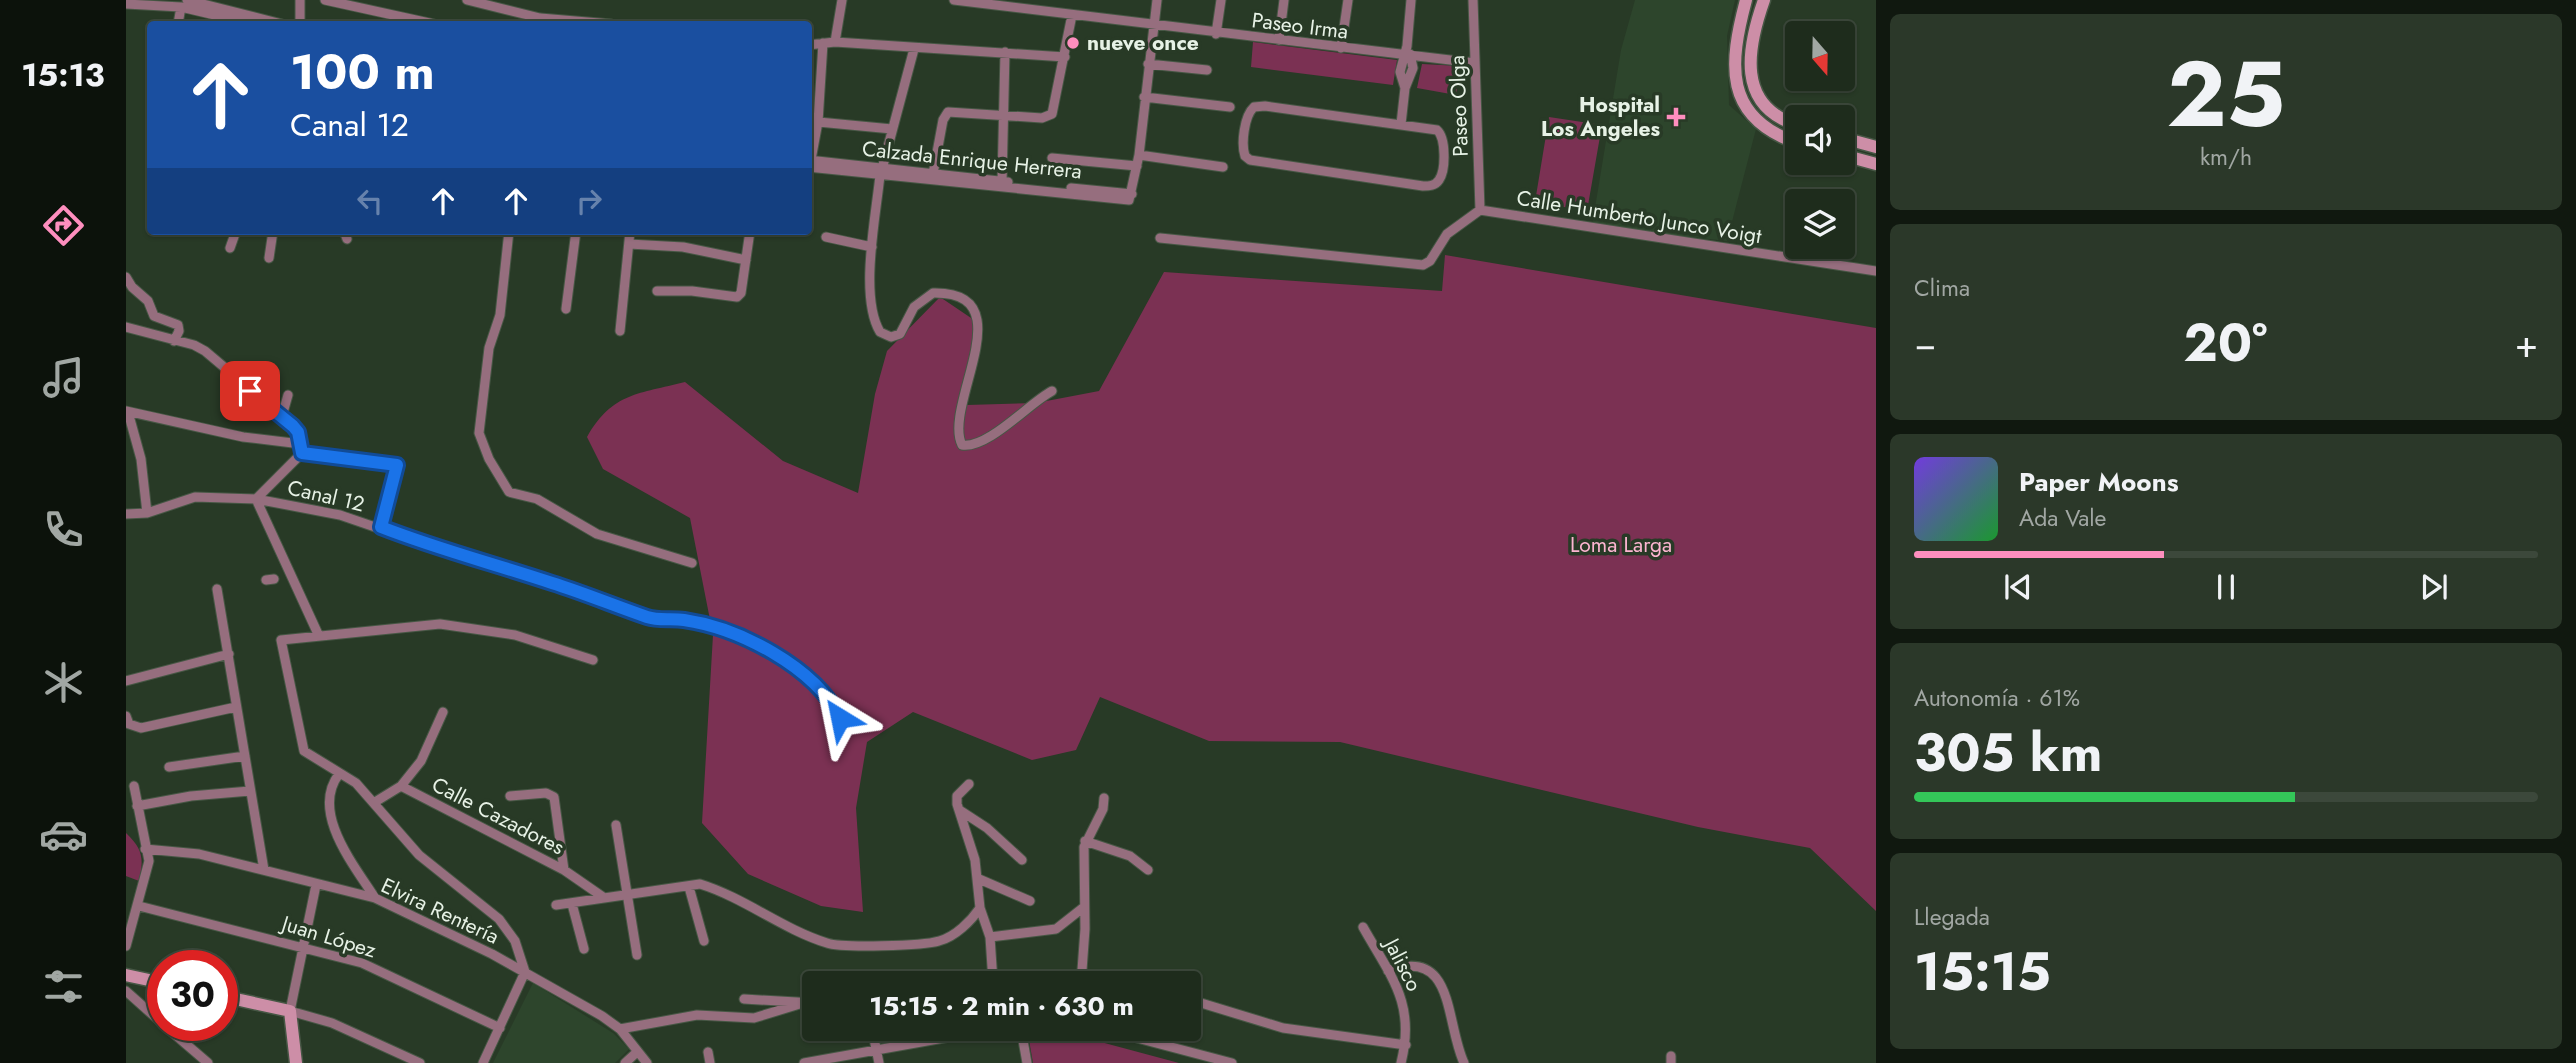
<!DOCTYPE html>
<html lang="es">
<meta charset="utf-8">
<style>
:root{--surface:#1e2c1c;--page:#2b3829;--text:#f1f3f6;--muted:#a1a7a3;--line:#3c483b;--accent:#fe8ebe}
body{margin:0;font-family:Jost,sans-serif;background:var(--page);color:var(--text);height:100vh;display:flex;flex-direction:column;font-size:26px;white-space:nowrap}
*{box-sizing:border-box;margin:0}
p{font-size:23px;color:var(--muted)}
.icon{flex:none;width:38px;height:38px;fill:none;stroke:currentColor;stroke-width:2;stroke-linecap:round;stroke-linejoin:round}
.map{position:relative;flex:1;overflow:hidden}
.sheet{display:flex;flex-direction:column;gap:14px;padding:14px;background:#10180f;width:700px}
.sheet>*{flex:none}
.banner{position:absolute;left:21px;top:21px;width:665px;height:214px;border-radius:7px;box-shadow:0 2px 5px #0004,0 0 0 2px var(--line);background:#1a4fa0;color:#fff;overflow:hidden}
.needle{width:46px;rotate:160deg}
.tools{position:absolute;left:1659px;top:21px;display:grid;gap:14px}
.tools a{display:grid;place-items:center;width:70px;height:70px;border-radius:7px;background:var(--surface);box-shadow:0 2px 5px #0004,0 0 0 2px var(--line);font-size:35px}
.speed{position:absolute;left:21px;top:950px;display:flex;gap:14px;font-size:35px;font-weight:700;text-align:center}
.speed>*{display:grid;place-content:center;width:91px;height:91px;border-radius:50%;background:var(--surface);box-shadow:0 2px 5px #0004,0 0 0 2px var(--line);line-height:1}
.speed .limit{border:10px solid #d22;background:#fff;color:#111}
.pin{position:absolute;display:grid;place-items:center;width:60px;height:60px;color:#fff;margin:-30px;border-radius:14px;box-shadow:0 4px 10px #0006}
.me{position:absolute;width:77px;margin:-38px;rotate:325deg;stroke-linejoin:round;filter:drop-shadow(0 0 5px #0008)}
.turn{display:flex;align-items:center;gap:24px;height:147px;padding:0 28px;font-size:32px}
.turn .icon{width:91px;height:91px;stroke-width:2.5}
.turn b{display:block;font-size:49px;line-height:60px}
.lanes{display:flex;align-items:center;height:66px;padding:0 28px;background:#0003;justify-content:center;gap:35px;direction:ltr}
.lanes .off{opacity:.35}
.big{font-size:52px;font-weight:700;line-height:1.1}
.sheet .tile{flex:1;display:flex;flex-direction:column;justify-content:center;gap:10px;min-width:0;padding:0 24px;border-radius:10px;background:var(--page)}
.sheet .dial{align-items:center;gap:0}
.dial b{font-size:91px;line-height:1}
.song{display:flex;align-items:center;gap:21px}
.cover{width:84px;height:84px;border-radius:10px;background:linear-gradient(135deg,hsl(260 70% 55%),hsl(130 70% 35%))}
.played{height:7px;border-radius:4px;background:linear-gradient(90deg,var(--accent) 40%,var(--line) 40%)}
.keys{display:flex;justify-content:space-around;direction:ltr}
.heat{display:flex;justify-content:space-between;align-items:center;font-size:38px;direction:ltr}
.charge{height:10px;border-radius:5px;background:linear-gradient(90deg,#34c759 61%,var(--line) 0)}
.trip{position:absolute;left:676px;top:971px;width:399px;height:70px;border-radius:7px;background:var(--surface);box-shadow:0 2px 5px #0004,0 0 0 2px var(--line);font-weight:700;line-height:70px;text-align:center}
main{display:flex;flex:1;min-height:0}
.tab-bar{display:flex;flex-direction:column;width:126px;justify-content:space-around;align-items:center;background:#0c120b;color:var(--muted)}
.tab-bar .icon{width:49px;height:49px}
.tab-bar .on{color:var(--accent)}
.tab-bar b{font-size:32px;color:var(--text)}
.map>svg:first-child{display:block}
</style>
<main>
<nav class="tab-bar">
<b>15:13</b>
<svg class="icon on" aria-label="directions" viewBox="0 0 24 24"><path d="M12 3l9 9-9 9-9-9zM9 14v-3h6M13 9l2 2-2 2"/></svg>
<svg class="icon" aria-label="music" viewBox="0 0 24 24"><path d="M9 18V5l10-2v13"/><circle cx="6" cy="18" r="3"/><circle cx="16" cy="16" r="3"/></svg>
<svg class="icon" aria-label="phone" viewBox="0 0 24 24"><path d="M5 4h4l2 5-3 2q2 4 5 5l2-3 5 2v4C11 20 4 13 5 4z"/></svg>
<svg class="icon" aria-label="climate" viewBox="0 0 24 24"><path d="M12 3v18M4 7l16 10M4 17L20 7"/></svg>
<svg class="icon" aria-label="car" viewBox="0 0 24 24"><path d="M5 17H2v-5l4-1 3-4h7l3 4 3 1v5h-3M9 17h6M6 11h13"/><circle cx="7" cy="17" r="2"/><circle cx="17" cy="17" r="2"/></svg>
<svg class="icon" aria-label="filters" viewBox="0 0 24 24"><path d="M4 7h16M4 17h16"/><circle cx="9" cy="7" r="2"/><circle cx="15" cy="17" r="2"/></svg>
</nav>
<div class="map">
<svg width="1750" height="1063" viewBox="0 0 1750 1063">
<rect width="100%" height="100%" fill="#283a26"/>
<!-- built -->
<path fill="#2d452c" d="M1509 0H1609L1601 36 1603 105 1630 129 1601 241 1466 226 1495 50Z
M407 983 487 1033 503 1049 489 1063H367Z"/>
<!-- green -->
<path fill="#7b3153" d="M1127 42 1271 60 1267 85 1125 67Z
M1296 64 1334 66 1330 95 1291 88Z
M1423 117 1476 125 1461 211 1409 202Z
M1319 255 1750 328V911L1684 848 1572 827 1214 742 1083 741 974 697 950 750 906 760 787 712 741 742 730 808 737 912 695 906 622 874 576 823 587 635 564 518 477 469 461 437C487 392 513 394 559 382L657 461 732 493 749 394 761 351 814 297 848 320 841 405 910 403 973 391 1038 272 1316 291Z
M0 833C17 849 18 859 13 881L0 876Z
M902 1034H945L1053 1063H907Z"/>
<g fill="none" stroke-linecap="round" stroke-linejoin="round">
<defs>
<path id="street" d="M61 0 156 24
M174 0V24
M199 0 308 24
M341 0 414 18 485 24
M828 0 1349 63
M1347 0 1354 210
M0 4 55 7 127 24
M52 24 55 7
M1090 34 1095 0
M1153 40 1158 0
M709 42 716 0
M682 45 709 42 939 57
M1215 48 1222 0
M1022 64 1081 70
M1279 88 1274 72 1281 46 1285 0
M1018 97 1104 107
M1139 106 1311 130C1320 138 1320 170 1313 180 1309 186 1303 186 1297 186L1124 160 1119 156C1115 144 1118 116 1128 107Z
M682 121 766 129
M1275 124 1279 88 1287 68 1284 54
M1013 155 1097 167
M926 158 1011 166
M682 160 882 182
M684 165 692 122 697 43
M682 167 1003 200 1013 155 1031 0
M756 169 788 49
M807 174 817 120 822 112 916 118 926 114 946 15
M754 175C750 216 733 297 754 332L765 337 774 334 788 307 807 293C900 291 816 405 836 445 862 449 903 403 926 391
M876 182 879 52
M945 188 1006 194
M1354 210 1750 271
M218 231 221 239
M383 231 374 315 363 348 353 433 363 459 383 492 411 499 471 534 566 563
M700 237 746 247
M1034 238 1297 265 1304 261 1321 234 1354 210
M503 244 557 247 620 260
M104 248 110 231
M143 258 147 231
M0 277 6 287 22 301 28 316 52 325 53 331 48 341
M531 291H566L611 297 615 293 624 231
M440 309 450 231
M0 327 68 345 79 351 156 416
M494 331 504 231
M162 395 156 416 172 432 176 453 130 499 192 634
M0 411 117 437 175 444
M2 412 15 459 21 513
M176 453 271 465 255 527
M0 514 21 513 69 497 130 499 214 515 345 560 422 581 522 617 557 619 629 641 694 689 707 704 714 718
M140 580 148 579
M91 589 138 870
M0 681 103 654
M0 716 3 724 15 728 110 707
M43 767 119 756
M213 774C184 812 228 865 249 898
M843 784 831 796V804L849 860 854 908 864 937 867 982
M275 786 295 761 317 712
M384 796 420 793 428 797 438 870
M249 802 275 786 438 870 477 897
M11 806 65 796 124 791
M835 811 861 828 896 860
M490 825 511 955
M959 841 1004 856 1022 870
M19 849 73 854 249 898 366 954 476 1016 494 1029 521 1063
M853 879 904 901
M190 885 164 1011 206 1023 294 1063
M563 887 578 941
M446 904 458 949
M430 905 574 884C619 898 656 929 701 943 715 948 797 946 813 941 829 937 845 921 854 908
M13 906 236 963 374 1028
M1237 927C1265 977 1290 1003 1275 1063
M864 937 930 929 958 907
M0 946 23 861 8 786
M1262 971C1329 946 1319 1022 1338 1063
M769 984 822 979 923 984
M955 984 959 929 958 847 977 809 978 798
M0 991 37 1024
M618 999 688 1003
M1062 999 1157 1028 1280 1045
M39 1026 82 1063
M494 1029 571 1015 628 1018 677 1003
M746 1029 753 1063
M806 1029 825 1037
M895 1029 901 1063
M977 1029 1106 1063
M582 1052 584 1063
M1545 1056V1063
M357 1063 399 972 389 941 373 919 293 855 230 783 178 751 155 640 314 624 389 635 467 660
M499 1063 511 1052
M678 1063 868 1029"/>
<path id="secondary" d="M1620 0C1603 64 1597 117 1671 143
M1638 0C1621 48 1610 106 1671 125
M1717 138 1750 147
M1717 155 1750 164
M0 975 37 983
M96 996 164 1011 170 1063"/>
</defs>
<!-- street casing -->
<use href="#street" stroke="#475745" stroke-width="11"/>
<!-- secondary casing -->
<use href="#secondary" stroke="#475745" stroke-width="15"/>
<!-- street -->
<use href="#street" stroke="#966e7e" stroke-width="9"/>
<!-- secondary -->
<use href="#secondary" stroke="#cd8ea7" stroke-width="12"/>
</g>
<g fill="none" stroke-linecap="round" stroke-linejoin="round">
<defs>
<path id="route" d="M124 391 167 426 172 432 176 453 271 465 255 527C311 549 369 564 426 583 458 593 489 606 521 617 533 621 546 618 558 620 613 628 689 667 714 718"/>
</defs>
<!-- route casing -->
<use href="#route" stroke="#114b97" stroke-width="18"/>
<!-- route -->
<use href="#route" stroke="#1a73e8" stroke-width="12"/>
</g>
<!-- markers -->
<g fill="#fe8ebe" stroke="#283a26" stroke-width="2.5">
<circle cx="947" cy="43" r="7"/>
<path d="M1546.5 106.5h7v7h7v7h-7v7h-7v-7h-7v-7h7z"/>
</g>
<g text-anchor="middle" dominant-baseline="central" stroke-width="7" stroke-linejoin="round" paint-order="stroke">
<!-- street labels -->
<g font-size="21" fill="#e7f2e6" stroke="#283a26">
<text transform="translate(1174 26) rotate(7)">Paseo Irma</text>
<text transform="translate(1333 106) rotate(-92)">Paseo Olga</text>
<text transform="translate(846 160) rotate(6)">Calzada Enrique Herrera</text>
<text transform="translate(1513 217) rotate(9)">Calle Humberto Junco Voigt</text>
<text transform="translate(200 496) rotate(13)">Canal 12</text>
<text transform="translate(372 816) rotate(27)">Calle Cazadores</text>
<text transform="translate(314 911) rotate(25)">Elvira Rentería</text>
<text transform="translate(203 937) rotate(17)">Juan López</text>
<text transform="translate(1277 965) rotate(63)">Jalisco</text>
</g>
<!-- poi labels -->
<g font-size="21" font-weight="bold" fill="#e7f2e6" stroke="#283a26" text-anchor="start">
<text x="961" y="43">nueve once</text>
<text x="1534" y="105" text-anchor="end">Hospital<tspan x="1534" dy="24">Los Angeles</tspan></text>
</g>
<!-- park labels -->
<g font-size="21" fill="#fdb5d1" stroke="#283a26">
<text x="1495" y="545">Loma Larga</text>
</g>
</g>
</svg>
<div class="tools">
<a><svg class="needle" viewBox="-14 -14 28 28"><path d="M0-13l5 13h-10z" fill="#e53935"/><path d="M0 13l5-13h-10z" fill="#a1a7a3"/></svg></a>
<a><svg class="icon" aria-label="sound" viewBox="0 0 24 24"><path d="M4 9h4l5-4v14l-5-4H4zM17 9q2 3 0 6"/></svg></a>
<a><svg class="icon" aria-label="layers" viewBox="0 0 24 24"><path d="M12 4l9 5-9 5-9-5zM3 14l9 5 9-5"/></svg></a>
</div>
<div class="speed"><div class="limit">30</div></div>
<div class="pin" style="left:124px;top:391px;background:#d93025"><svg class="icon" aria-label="arrive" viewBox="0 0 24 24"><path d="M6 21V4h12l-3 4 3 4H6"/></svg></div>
<svg class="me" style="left:714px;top:718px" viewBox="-20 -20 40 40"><path d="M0-17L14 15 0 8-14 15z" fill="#1a73e8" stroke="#fff" stroke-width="4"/></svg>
<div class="trip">15:15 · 2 min · 630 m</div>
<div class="banner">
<div class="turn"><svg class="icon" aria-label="ahead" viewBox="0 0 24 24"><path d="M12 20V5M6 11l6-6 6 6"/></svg><div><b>100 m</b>Canal 12</div></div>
<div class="lanes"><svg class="icon off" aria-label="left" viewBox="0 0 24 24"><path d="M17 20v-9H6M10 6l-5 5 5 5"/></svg><svg class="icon" aria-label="ahead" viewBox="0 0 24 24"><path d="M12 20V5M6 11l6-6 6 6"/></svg><svg class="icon" aria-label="ahead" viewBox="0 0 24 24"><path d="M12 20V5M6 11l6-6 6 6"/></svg><svg class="icon off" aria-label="right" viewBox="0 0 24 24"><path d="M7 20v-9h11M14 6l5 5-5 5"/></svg></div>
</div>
</div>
<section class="sheet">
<div class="tile dial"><b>25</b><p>km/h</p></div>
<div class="tile"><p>Clima</p>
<div class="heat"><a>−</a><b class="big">20°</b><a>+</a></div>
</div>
<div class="tile">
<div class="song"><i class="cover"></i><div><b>Paper Moons</b><p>Ada Vale</p></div></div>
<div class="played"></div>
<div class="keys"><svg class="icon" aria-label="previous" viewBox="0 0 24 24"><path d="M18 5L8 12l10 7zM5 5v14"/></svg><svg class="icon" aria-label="pause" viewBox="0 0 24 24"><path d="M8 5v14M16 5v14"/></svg><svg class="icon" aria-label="next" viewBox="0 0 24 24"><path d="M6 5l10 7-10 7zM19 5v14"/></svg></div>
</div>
<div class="tile"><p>Autonomía · 61%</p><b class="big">305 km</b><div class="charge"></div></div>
<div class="tile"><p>Llegada</p><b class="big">15:15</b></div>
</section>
</main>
